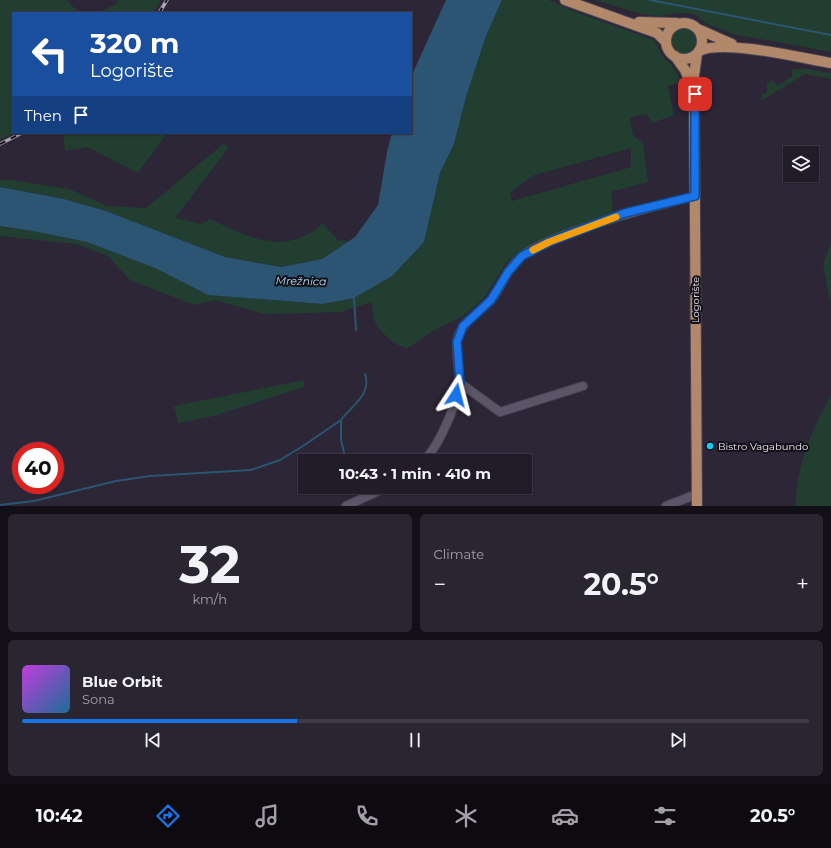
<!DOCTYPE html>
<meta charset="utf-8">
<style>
:root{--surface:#211c29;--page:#292531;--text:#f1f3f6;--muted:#a2a1a8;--line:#3e3a46;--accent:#1a73e8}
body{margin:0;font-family:Montserrat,sans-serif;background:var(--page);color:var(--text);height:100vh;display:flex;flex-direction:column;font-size:15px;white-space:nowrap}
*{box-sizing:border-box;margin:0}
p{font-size:13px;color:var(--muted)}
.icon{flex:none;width:22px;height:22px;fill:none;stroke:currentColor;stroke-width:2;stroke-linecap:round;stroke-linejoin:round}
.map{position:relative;height:506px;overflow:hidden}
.details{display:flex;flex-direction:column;gap:8px;padding:8px;background:#120f17;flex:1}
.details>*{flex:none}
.guide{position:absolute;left:12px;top:12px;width:400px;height:122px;border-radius:0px;box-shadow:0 1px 3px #0004,0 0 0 1px var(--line);background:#1a4fa0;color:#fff;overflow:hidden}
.controls{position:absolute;left:783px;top:146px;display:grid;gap:8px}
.controls a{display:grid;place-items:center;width:36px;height:36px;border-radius:0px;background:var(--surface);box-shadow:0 1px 3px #0004,0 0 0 1px var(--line);font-size:20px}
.speed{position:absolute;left:12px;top:442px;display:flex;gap:8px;font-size:20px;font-weight:700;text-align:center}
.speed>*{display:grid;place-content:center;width:52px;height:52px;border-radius:50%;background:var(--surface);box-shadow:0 1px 3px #0004,0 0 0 1px var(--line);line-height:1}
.speed .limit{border:6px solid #d22;background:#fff;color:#111}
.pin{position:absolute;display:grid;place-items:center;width:34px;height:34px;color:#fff;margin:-17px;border-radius:8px;box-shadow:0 2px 6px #0006}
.me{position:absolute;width:44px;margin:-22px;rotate:9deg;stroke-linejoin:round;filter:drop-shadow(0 0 3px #0008)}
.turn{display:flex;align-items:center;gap:14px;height:84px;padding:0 12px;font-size:18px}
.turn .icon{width:52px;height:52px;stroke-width:2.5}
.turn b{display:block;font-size:28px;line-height:34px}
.then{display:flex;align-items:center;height:38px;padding:0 12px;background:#0003;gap:8px;font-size:15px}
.big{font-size:30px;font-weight:700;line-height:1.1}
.details .widget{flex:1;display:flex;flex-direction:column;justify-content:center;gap:6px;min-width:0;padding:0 14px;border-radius:6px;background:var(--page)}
.details .dial{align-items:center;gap:0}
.dial b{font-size:52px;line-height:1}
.song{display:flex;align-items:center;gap:12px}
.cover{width:48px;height:48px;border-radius:6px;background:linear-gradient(135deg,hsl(290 70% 55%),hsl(200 70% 35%))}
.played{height:4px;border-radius:2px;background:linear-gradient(90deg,var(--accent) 35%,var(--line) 35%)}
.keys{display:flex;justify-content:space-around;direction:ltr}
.heat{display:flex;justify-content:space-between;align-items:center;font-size:22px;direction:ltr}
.details .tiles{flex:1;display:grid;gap:8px;grid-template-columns:1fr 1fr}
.widget:last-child{grid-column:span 2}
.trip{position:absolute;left:298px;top:454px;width:234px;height:40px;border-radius:0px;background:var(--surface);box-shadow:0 1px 3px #0004,0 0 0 1px var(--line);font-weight:700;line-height:40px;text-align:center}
.dock{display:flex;height:64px;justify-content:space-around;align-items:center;background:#0d0b10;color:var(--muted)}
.dock .icon{width:28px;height:28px}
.dock .active{color:var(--accent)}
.dock b{font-size:18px;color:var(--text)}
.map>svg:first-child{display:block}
</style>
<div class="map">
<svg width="831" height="506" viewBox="0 0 831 506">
<rect width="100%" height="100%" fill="#2c2637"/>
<!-- green -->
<path fill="#213e30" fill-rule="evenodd" d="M0 0H67L79 13H13V133L0 140Z
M116 0H161L153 13H97L118 3Z
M502 0H549L575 12 654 40 663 57 671 64 682 82 668 86 674 115 653 123 646 114 630 118 633 135 643 143 648 182 611 192 613 213 547 238 518 253 507 262 484 298 463 316 434 330 408 348C399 349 380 332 376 324 373 319 373 308 372 302L341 312 309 313 264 314 215 300 194 305 130 280 108 256 76 244 0 236V226L33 231 87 242 155 268 208 295 323 304 354 298 424 242 440 173 454 144 466 97 486 36ZM631 148V167L512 201 510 193 532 176Z
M595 0H831V52L733 34 707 24 694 14 681 13 658 16 641 14Z
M670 41a14 14 0 1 1 28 0a14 14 0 1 1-28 0Z
M792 69H807L831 73V79L805 74 761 101 762 95 767 92V83L773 80 777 86 792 76Z
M63 133H167L138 173 87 147 65 151Z
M223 144 229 147 175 218 202 224 210 219C241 233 275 253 308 234 314 231 318 229 322 223L338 240 348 241 322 259 281 267 225 257 106 211 64 199 0 187V180H11L70 189 107 206 146 208Z
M831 242V306L823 265Z
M305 380 304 387 214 416 178 423 174 406Z
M831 395V506H796C796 466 812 429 831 395Z"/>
<!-- water -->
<path fill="#2b5572" d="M446 0H502L486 36 466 97 454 144 440 173 424 242 392 276 354 298 323 304 208 295 155 268 87 242 33 231 0 226V187L64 199 106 211 225 257 281 267 322 259 355 237 378 205 387 152 392 133H411V77Z"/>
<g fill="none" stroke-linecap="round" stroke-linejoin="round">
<!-- stream -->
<path stroke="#2b5572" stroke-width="2" d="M650 0 831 35
M354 298 356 330
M346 461 341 440V420C352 405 372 395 365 374
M0 505 34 501 116 481 150 476 251 470 280 460 303 446 341 420"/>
<defs>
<path id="minor" d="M460 383 500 412 583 386
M423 461C438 448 458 403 459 382 460 369 456 356 457 343 458 325 478 313 490 301 502 288 506 269 521 257 534 246 552 240 567 234 609 218 651 207 695 196
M346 506 387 487
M666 506 697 494"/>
<path id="major" d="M565 0 657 33 666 42
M639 22 677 23
M666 41a18 18 0 1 1 36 0a18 18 0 1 1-36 0Z
M698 29 732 44
M699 51C724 39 801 58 831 63
M697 54 694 76 697 506
M675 56 685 70 692 87"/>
</defs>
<!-- minor casing -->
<use href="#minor" stroke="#474351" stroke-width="10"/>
<!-- major casing -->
<use href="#major" stroke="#474351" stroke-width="12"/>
<!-- minor -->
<use href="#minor" stroke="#5c5568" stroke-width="8"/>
<!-- major -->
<use href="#major" stroke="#b2886a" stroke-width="10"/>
<defs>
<path id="rail" d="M159 13 167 0
M0 144 22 133"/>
</defs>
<!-- rail casing -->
<use href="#rail" stroke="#a8a4b1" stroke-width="3.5"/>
<!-- rail -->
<use href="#rail" stroke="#131118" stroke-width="2" stroke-dasharray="6" stroke-linecap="butt"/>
</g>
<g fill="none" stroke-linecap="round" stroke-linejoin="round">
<defs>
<path id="route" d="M456 395 460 383 457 342 463 326 491 300 508 272 522 256 549 242 625 213 695 196V94"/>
</defs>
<!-- route casing -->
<use href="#route" stroke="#114b97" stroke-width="10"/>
<!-- route -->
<use href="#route" stroke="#1a73e8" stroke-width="7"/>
<!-- slow -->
<path stroke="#f59e0b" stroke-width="7" d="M533 250 549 242 616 217"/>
</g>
<!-- markers -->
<circle fill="#11cafa" stroke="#131118" stroke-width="1.5" cx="710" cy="446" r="4"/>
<g text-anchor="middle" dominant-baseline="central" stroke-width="4" stroke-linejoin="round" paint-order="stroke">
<!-- street labels -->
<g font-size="10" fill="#eae7f2" stroke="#131118">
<text transform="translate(695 300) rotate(-90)">Logorište</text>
</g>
<!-- poi labels -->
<g font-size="10" fill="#eae7f2" stroke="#131118" text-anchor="start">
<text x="718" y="446">Bistro Vagabundo</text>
</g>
<!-- water labels -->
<g font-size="11" font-style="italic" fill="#b6dcfa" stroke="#131118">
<text transform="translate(301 281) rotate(1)">Mrežnica</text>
</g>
</g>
</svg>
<div class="controls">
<a><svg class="icon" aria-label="layers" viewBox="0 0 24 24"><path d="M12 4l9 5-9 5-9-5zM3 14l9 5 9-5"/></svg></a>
</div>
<div class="speed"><div class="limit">40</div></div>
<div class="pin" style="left:695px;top:94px;background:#d93025"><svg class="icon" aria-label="arrive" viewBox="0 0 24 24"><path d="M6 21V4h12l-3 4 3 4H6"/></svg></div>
<svg class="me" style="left:456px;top:395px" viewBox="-20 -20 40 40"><path d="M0-17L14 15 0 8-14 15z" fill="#1a73e8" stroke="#fff" stroke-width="4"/></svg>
<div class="trip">10:43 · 1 min · 410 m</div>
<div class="guide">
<div class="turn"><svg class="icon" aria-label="left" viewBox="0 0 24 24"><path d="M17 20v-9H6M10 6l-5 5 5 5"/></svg><div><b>320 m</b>Logorište</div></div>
<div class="then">Then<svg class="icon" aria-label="arrive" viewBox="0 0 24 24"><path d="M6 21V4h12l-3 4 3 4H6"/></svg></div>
</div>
</div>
<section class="details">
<div class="tiles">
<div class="widget dial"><b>32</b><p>km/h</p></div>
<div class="widget"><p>Climate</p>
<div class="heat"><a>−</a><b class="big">20.5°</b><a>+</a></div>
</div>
<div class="widget">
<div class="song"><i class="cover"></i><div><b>Blue Orbit</b><p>Sona</p></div></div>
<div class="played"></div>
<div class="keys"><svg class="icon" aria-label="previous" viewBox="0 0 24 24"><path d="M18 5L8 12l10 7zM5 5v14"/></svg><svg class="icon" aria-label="pause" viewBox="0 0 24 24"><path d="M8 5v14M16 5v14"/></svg><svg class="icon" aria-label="next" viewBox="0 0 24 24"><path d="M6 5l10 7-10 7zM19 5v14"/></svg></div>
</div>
</div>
</section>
<nav class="dock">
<b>10:42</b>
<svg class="icon active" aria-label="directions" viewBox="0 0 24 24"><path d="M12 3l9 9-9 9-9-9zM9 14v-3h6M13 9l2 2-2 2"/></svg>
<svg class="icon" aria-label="music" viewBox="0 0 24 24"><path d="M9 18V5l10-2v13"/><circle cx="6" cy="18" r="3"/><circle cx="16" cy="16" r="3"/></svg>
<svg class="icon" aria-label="phone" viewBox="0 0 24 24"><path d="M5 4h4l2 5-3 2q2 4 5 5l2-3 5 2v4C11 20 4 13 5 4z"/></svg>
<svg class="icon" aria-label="climate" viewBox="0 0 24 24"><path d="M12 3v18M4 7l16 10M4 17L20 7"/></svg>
<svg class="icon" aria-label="car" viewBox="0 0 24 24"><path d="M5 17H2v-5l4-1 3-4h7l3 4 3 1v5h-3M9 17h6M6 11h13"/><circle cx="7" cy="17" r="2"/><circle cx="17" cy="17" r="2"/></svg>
<svg class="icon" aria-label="filters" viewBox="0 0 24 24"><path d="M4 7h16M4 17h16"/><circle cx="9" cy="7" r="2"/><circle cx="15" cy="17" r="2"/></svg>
<b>20.5°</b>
</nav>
